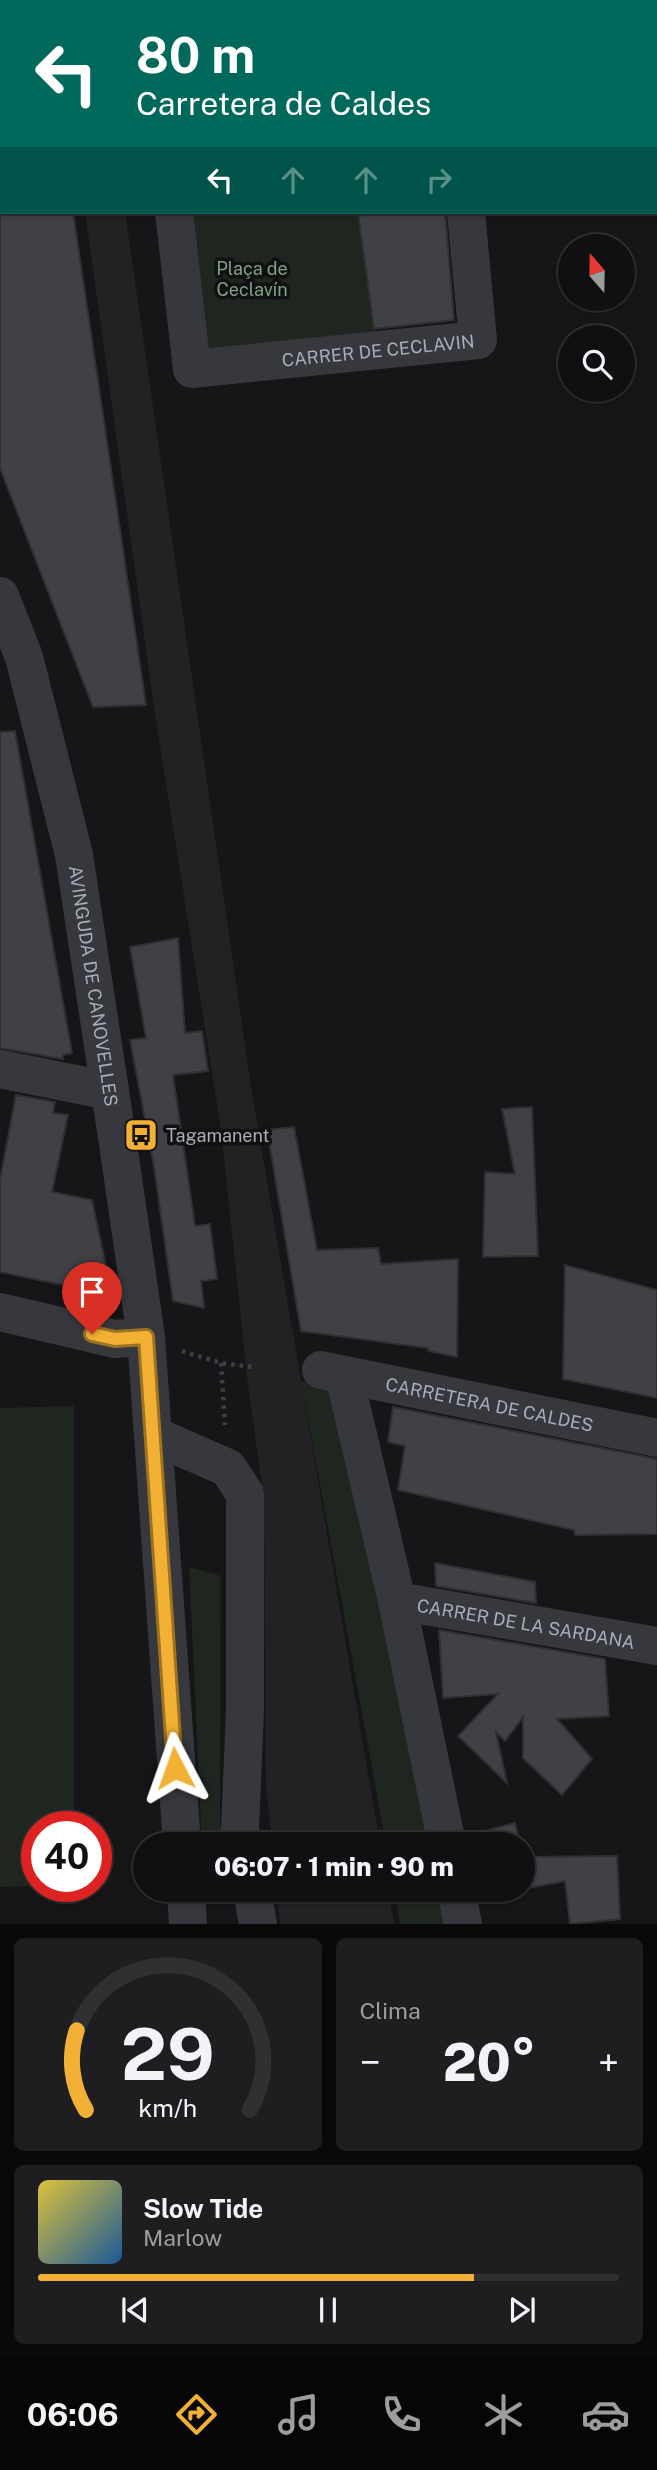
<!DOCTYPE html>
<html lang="es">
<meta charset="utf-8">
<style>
:root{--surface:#101012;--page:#1e1e20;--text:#f1f3f6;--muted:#9c9d9f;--line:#303032;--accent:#f2b134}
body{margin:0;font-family:"Public Sans",sans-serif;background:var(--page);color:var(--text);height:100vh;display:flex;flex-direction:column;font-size:26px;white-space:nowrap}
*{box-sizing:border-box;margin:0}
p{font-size:23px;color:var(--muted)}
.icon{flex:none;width:38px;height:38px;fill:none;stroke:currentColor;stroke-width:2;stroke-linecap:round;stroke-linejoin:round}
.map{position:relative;height:1924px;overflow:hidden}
.details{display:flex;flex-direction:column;gap:14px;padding:14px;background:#09090a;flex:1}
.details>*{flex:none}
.top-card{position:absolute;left:0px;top:0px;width:658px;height:214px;box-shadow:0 2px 5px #0004,0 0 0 2px var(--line);background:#00695c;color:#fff;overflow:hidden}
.needle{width:46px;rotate:340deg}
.tools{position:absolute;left:558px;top:234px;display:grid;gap:14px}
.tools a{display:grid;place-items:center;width:77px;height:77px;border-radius:50%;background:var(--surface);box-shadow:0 2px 5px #0004,0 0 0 2px var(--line);font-size:35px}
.speed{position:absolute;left:21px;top:1811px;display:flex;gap:14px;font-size:35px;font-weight:700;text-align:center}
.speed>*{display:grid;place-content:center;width:91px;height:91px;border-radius:50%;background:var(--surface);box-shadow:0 2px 5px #0004,0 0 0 2px var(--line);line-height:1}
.speed .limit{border:10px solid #d22;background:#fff;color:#111}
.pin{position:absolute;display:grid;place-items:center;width:60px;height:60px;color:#fff;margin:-72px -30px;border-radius:50% 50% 50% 0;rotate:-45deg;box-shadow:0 0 7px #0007}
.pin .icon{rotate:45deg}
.me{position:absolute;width:77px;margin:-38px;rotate:356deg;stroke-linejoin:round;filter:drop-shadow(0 0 5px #0008)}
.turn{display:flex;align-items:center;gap:24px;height:147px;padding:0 21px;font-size:32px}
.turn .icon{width:91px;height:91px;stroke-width:2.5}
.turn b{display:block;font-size:49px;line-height:60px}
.lanes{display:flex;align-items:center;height:66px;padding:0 21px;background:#0003;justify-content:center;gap:35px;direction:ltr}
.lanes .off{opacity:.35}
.big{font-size:52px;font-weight:800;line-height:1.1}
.details .tile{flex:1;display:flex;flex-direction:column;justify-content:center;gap:10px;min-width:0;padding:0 24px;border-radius:10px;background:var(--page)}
.details .dial{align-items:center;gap:0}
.dial svg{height:182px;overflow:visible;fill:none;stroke:var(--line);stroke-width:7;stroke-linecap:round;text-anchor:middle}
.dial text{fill:var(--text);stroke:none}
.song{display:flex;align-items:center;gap:21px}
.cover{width:84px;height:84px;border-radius:10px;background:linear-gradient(135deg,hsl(50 70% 55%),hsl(210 70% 35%))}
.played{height:7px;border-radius:4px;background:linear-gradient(90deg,var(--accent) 75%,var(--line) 75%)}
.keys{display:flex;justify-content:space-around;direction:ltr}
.heat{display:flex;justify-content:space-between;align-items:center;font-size:38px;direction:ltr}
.details .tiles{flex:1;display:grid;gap:14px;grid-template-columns:1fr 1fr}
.tile:last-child{grid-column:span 2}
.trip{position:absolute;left:133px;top:1832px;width:402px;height:70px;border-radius:35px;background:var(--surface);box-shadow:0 2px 5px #0004,0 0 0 2px var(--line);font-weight:800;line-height:70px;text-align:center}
.tabs{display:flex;height:112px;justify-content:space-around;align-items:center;background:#060607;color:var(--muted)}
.tabs .icon{width:49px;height:49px}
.tabs .selected{color:var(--accent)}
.tabs b{font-size:32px;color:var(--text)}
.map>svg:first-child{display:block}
</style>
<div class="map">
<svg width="657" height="1924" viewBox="0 0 657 1924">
<rect width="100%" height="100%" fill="#161618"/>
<!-- built -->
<path fill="#222225" d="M85 212H125L251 1087 380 1844H272L266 1785 264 1500 248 1385 221 1129 155 714Z
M277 1890H388L394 1924H280Z"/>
<!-- green -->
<path fill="#1e261f" d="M179 212H358L375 333 189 353Z
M301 1381 333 1383 441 1844H386Z
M74 1406V1827H37V1886L0 1887V1408Z
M189 1567 221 1576 220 1820 223 1844H202Z
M394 1890H452L460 1924H400Z"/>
<!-- building -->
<path fill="#404145" stroke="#303034" stroke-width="2" d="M0 212H73L146 705 93 707 0 468Z
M358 212H445L454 320 374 329Z
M15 731 72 1053 63 1055V1059L0 1048V732Z
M178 938 185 1033 202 1031 208 1071 173 1075 195 1226 210 1224 217 1279 201 1281 204 1308 173 1301 154 1166 130 1040 146 1038 130 947Z
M16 1095 55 1102 53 1113 68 1115 52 1192 92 1200 112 1295 0 1272V1180Z
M532 1107 538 1256 483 1257 485 1172 515 1174 502 1109Z
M294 1127 317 1250 378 1248 381 1264 458 1259 457 1357 428 1351V1348L301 1331 267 1130Z
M565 1265 657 1290V1398L563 1379Z
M393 1407 657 1459V1534L575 1535 574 1530 398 1490 405 1446 388 1442Z
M435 1563 535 1582 536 1603 436 1586Z
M439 1630 605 1659 609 1716 557 1719 592 1759 562 1795 523 1758V1717L505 1741 496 1732 507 1783 458 1736 498 1694 443 1698Z
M515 1823 520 1844H471L470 1835Z
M617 1856 620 1919 570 1924 565 1881 523 1889V1857Z"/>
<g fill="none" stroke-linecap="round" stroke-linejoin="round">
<!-- path -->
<path stroke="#3d3f44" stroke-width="4.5" stroke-dasharray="3.5 5" stroke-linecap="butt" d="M182 1351 221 1363 252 1367
M221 1363 225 1425"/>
<!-- minor -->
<g stroke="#37383d" stroke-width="38">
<path d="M150 0V2"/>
<path d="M448 0V2"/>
<path id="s1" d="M174 212 192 369 478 340 466 212"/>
<path d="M0 1069 110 1091"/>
<path id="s2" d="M321 1370 657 1438"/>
<path d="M347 1388 397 1601 447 1844"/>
<path d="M155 1436 228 1468 245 1494V1710L240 1829 243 1844"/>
<path id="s3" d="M397 1601 657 1646"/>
<path d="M252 1890 258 1924"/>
<path d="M456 1890 463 1924"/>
</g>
<!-- tertiary -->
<g stroke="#37383d" stroke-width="38">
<path id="s4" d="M0 596 24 657 74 855 117 1137 146 1337 182 1844"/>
<path d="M0 1312 115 1339 146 1337"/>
<path d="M186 1890 188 1924"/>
</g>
</g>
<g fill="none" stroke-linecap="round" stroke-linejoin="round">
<defs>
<path id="route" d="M92 1334 115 1339 146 1337 175 1768"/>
</defs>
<!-- route casing -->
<use href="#route" stroke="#9d7322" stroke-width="18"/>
<!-- route -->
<use href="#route" stroke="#f2b134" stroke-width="12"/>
</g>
<!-- icons -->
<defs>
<symbol id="bus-square" viewBox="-11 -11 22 22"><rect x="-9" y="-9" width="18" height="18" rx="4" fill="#f2b134" stroke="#111113"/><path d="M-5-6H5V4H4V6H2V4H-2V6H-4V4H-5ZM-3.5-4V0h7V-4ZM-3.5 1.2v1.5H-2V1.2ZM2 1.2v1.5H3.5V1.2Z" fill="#111"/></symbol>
</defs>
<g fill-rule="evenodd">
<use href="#bus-square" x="122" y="1116" width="38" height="38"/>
</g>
<g text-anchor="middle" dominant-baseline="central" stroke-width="7" stroke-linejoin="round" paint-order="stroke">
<!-- park labels -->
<g font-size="18" fill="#7fa381" stroke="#111113">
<text x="252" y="268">Plaça de<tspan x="252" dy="21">Ceclavín</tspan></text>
</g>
<!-- street labels -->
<g font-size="18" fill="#a8adb8" stroke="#111113">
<text stroke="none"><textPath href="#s1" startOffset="345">CARRER DE CECLAVIN</textPath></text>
<text stroke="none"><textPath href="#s4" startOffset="402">AVINGUDA DE CANOVELLES</textPath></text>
<text stroke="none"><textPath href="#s2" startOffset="172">CARRETERA DE CALDES</textPath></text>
<text stroke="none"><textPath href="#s3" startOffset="131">CARRER DE LA SARDANA</textPath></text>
</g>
<!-- poi labels -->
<g font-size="18" fill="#a8adb8" stroke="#111113" text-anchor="start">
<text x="166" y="1135">Tagamanent</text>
</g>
</g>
</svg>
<div class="tools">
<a><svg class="needle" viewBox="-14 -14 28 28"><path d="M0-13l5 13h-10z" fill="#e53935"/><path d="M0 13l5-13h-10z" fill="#9c9d9f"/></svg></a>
<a><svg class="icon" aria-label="search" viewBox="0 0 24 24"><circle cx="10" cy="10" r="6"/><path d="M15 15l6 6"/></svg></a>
</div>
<div class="speed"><div class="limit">40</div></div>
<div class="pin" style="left:92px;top:1334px;background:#d93025"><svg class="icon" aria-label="arrive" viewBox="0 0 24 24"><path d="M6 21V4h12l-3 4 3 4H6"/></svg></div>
<svg class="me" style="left:175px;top:1768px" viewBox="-20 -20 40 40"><path d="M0-17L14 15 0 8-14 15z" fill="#f2b134" stroke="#fff" stroke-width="4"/></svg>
<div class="trip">06:07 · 1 min · 90 m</div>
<div class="top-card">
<div class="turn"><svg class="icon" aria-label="left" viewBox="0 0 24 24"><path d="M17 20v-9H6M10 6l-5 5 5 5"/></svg><div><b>80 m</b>Carretera de Caldes</div></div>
<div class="lanes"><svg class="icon" aria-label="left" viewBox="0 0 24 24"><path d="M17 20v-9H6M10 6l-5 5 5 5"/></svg><svg class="icon off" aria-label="ahead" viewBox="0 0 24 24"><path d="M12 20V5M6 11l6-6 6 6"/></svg><svg class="icon off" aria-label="ahead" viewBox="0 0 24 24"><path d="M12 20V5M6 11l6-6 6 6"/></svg><svg class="icon off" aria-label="right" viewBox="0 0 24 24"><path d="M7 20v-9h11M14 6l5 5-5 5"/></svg></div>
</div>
</div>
<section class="details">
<div class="tiles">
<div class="tile dial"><svg viewBox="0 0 100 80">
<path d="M14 69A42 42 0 1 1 86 69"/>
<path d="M14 69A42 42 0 0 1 10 34" stroke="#f2b134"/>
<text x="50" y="56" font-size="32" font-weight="700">29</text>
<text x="50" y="72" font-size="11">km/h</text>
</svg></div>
<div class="tile"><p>Clima</p>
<div class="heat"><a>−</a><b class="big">20°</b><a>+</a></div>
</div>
<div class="tile">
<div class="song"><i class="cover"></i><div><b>Slow Tide</b><p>Marlow</p></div></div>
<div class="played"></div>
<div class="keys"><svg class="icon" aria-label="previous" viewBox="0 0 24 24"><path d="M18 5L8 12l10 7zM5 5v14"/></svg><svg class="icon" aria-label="pause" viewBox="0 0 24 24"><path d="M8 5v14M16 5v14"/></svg><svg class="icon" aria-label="next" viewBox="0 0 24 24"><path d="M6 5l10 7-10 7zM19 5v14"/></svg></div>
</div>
</div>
</section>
<nav class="tabs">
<b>06:06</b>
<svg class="icon selected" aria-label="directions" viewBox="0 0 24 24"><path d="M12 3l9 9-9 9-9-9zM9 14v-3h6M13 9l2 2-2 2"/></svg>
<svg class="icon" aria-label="music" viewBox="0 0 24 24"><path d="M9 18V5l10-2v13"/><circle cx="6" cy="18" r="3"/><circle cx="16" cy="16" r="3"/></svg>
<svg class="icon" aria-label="phone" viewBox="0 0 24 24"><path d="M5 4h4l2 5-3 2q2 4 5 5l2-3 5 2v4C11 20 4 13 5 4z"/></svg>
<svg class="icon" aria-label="climate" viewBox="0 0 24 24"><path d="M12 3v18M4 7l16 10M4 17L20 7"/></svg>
<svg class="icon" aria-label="car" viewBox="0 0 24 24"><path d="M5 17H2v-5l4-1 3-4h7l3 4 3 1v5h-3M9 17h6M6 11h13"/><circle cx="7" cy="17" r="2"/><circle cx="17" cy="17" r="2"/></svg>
</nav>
